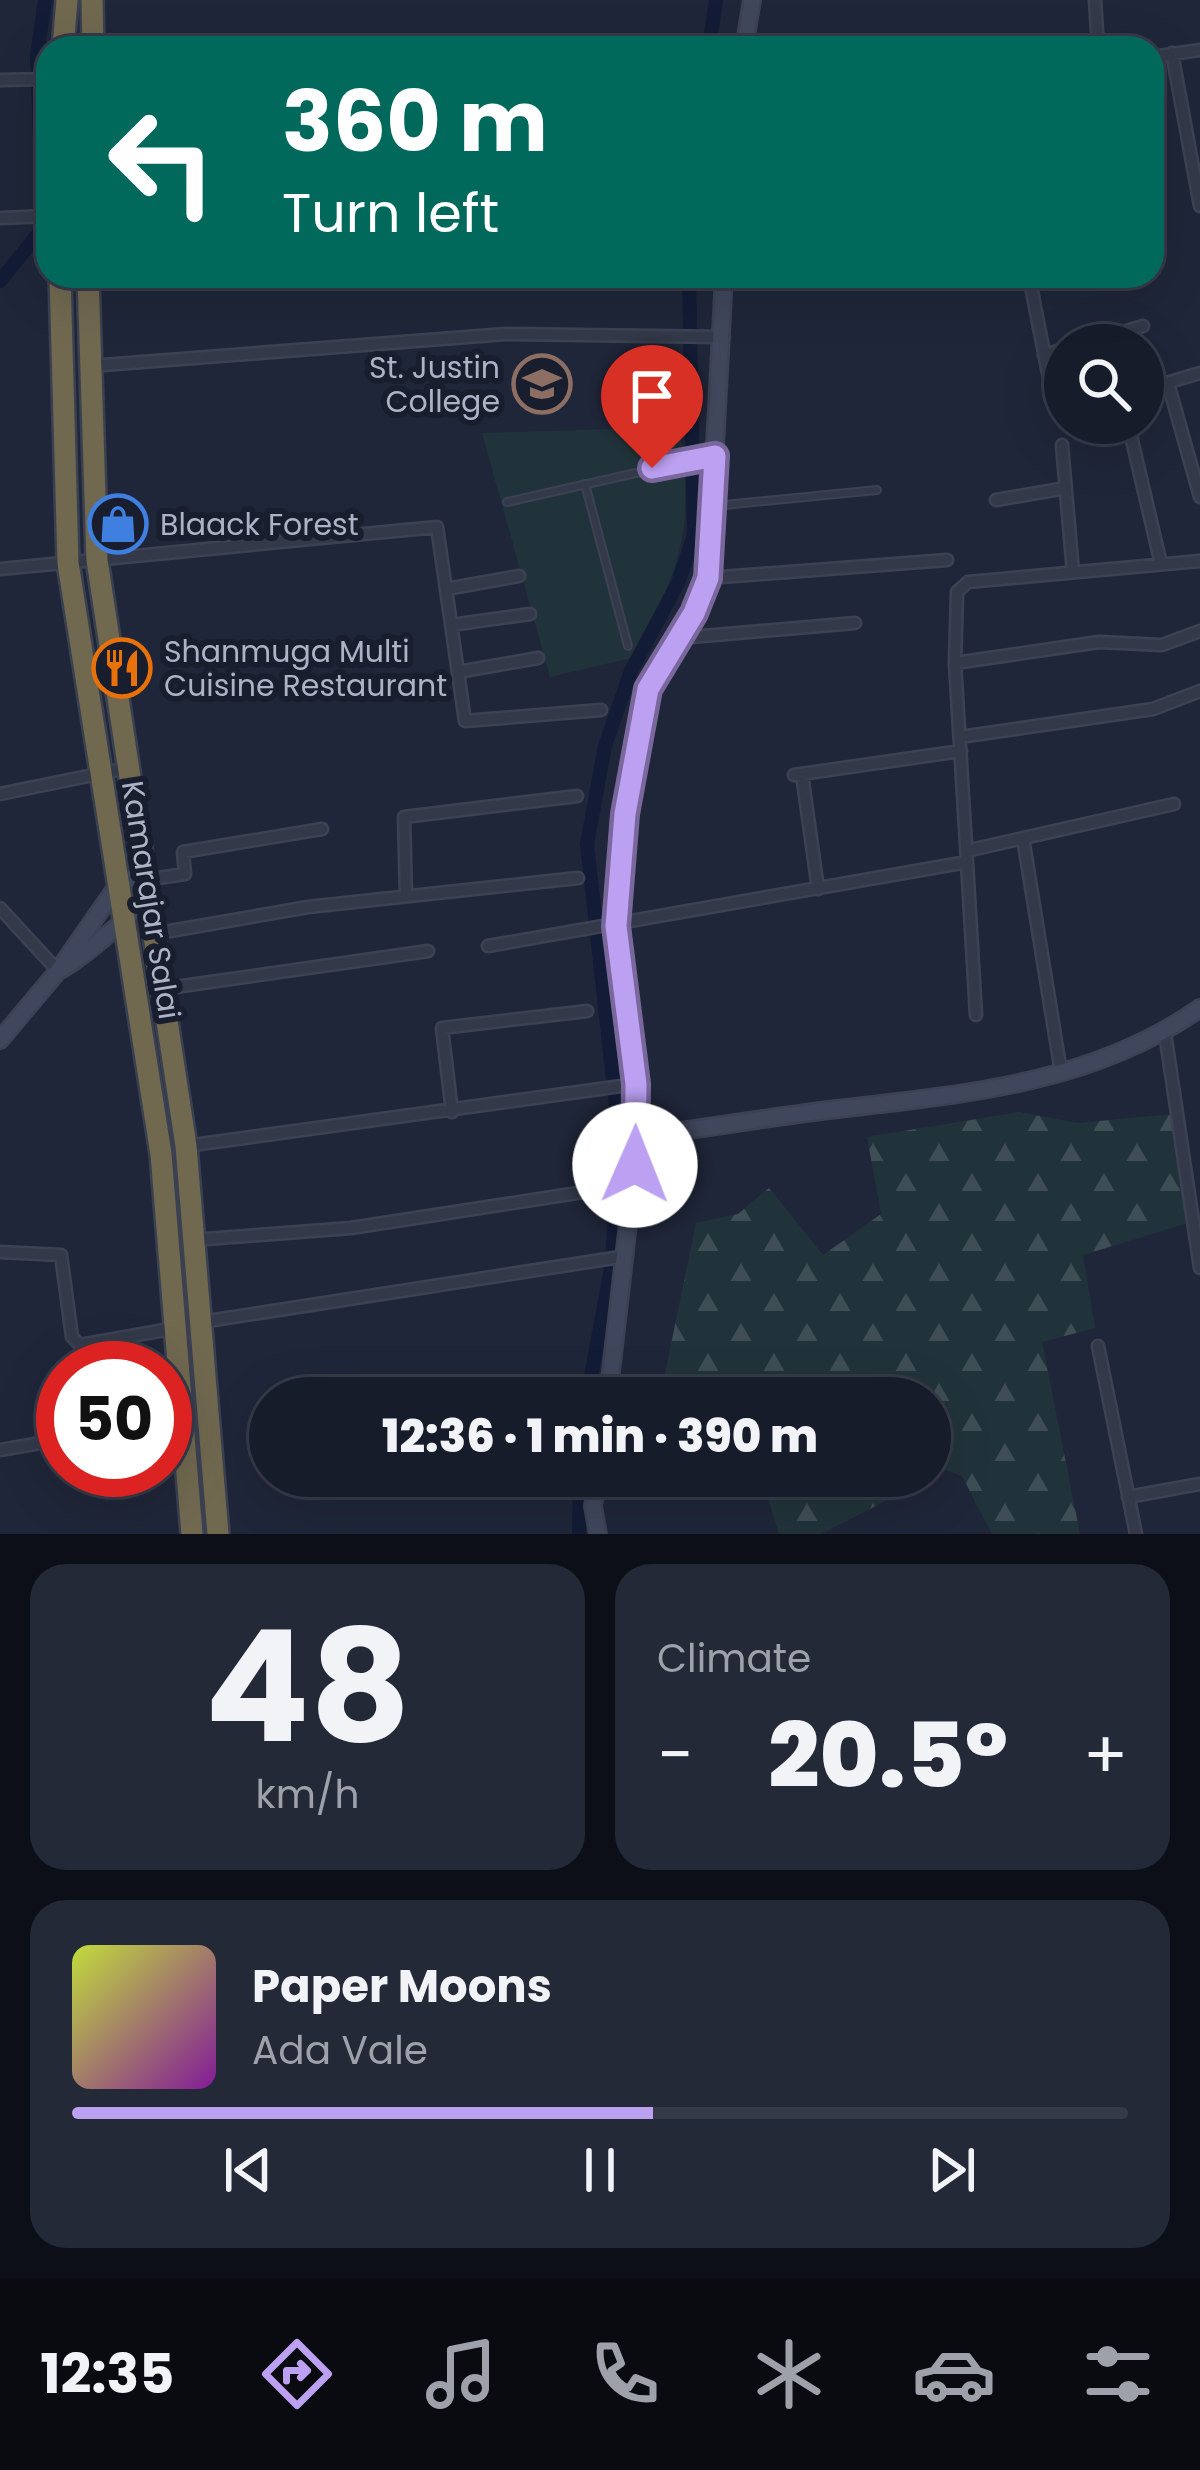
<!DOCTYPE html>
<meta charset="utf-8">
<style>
:root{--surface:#171c2b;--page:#242937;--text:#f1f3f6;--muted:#9ea1a9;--line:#363a47;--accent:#bca0f2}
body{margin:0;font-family:Poppins,sans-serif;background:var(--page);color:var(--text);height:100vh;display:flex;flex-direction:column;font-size:45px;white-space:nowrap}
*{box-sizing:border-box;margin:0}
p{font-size:39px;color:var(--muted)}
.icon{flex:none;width:66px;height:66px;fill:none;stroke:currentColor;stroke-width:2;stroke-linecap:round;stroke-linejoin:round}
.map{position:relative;height:1534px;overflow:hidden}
.panel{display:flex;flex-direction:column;gap:30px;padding:30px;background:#0d0f18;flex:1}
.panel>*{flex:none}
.hud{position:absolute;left:36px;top:36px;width:1128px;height:252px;border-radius:36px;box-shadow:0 12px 48px #0002,0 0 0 3px var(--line);background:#00695c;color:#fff;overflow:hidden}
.buttons{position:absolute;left:1044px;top:324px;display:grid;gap:24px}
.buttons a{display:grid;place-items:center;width:120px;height:120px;border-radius:50%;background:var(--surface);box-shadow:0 12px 48px #0002,0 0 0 3px var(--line);font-size:60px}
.speed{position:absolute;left:36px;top:1341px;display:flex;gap:24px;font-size:60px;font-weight:700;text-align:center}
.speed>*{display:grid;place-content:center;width:156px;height:156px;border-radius:50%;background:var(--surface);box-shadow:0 12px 48px #0002,0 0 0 3px var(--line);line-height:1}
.speed .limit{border:18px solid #d22;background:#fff;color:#111}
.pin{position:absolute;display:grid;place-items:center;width:102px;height:102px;color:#fff;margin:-123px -51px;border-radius:50% 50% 50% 0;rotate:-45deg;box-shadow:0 0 12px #0007}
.pin .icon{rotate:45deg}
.me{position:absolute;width:132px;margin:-66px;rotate:1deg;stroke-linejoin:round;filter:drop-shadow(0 0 9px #0008)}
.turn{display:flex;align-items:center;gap:42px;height:252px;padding:0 48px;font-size:54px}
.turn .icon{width:156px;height:156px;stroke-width:2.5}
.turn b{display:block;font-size:84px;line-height:102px}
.big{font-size:90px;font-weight:800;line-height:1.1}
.panel .widget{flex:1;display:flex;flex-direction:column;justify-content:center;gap:18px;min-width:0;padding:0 42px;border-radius:36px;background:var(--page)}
.panel .dial{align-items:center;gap:0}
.dial b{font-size:156px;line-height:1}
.song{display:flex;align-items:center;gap:36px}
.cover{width:144px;height:144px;border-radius:18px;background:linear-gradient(135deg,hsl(70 70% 55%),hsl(290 70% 35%))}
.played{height:12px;border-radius:6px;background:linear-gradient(90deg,var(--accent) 55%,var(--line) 55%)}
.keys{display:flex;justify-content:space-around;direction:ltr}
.heat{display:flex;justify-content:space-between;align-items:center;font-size:66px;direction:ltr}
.panel .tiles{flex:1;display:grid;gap:30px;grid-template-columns:1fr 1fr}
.widget:last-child{grid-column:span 2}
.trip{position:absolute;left:249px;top:1377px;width:702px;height:120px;border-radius:60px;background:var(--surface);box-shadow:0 12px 48px #0002,0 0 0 3px var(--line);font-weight:800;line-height:120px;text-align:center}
.menu{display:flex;height:192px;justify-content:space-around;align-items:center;background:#090b11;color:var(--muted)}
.menu .icon{width:84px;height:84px}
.menu .current{color:var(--accent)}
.menu b{font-size:54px;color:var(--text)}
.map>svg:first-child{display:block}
</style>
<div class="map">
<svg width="1200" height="1534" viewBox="0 0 1200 1534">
<defs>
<pattern id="forest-firs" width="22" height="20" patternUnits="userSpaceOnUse" patternTransform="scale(3)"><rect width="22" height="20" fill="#21333a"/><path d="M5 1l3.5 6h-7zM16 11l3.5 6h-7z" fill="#3f4e55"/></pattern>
</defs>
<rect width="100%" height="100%" fill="#1f2639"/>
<!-- forest -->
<path fill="url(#forest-firs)" d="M1019 1112 1077 1123 1174 1114 1191 1222 1083 1255 1095 1328 1042 1342 1080 1534H992L962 1476 946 1470 821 1534H779L761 1476H930V1398H660L696 1223 738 1214 769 1188 823 1255 881 1214 867 1137Z"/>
<!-- garden -->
<path fill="#21333a" d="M679 427C695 532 682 566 631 658L550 677 482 433Z"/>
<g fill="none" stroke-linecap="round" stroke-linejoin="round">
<!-- canal -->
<path stroke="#131c36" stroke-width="14" d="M709 48 716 0
M0 281 43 228 37 55 45 0
M587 1398 612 1263 619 1134 587 844 605 746 631 671 678 583 694 535 689 276
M579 1534 580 1476"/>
<defs>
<path id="lane" d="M585 484 628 646
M507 502 711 456
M714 506 877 490"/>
<path id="street" d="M1095 0 1098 48
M1172 53 1200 206
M1152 57 1200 50
M0 80 48 79
M0 218 48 216
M1029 276 1055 409 1065 414
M1079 345 1143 326
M1044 355 1065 349
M90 366 506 334 724 337
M1168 383 1200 497
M1143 390 1200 373
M1128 423 1161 564
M1062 445 1073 572
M996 500 1066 488
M0 569 437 527 465 721 601 710
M708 578 947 560
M446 589 519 576
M451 625 530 614
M680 638 855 623
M955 663 957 592 968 582 1200 561
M458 672 538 658
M960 737 1153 709 1200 691
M802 774 818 889
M794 775 961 751
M0 794 128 768
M1023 838 1061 1072
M966 851 1174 804
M967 862 976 1015
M145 880 185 874 183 852 322 829
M406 896 404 817 577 796
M0 908 58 971
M126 920 153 934 308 907 578 878
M488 946 967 862 955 663 1099 642 1162 645 1200 631
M161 989 428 951
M1165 1033 1200 1268
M452 1112 442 1028 587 1011
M186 1146 636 1084
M193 1240 351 1228 610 1188
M0 1252 61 1255 72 1337 80 1345 176 1328
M201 1322 627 1256
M1098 1346 1136 1534
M574 1398 608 1395
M0 1450 63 1439
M1128 1497 1200 1484"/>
<path id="secondary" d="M744 48 752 0
M58 971C78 962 130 916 147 899
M0 1040 58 971 120 882 144 875
M638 1137C699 1129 760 1119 821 1111 953 1095 1088 1087 1200 1008
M608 1398 638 1137 616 926 625 814 648 689 695 613 708 578 724 276
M597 1476 593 1506 598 1534"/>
<path id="highway" d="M92 0 93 48
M63 48 67 0
M60 276 68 563 161 1154 192 1534
M88 276 97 560 186 1146 218 1534"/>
</defs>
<!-- lane casing -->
<use href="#lane" stroke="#3c4253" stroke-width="10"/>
<!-- street casing -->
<use href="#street" stroke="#3c4253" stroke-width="15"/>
<!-- secondary casing -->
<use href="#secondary" stroke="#3c4253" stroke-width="20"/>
<!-- highway casing -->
<use href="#highway" stroke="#3a4050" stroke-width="26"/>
<!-- lane -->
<use href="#lane" stroke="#333949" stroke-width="6"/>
<!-- street -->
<use href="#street" stroke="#333949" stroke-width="10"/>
<!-- secondary -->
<use href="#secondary" stroke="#40475c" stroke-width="15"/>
<!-- highway -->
<use href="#highway" stroke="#70684f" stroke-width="21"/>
</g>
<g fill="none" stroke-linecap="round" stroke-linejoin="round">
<defs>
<path id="route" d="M635 1165 636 1084 616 926 625 814 648 689 694 613 708 578 715 456 652 468"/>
</defs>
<!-- route casing -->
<use href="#route" stroke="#7a689d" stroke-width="30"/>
<!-- route -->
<use href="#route" stroke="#bca0f2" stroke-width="21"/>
</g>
<!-- icons -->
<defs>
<symbol id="school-ring" viewBox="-11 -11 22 22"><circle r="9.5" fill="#181e2d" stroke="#8d6e63" stroke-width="1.5"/><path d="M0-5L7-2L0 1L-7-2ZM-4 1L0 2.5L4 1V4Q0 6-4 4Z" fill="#8d6e63"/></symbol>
<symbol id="shop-ring" viewBox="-11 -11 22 22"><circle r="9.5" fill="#181e2d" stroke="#3f7fe0" stroke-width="1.5"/><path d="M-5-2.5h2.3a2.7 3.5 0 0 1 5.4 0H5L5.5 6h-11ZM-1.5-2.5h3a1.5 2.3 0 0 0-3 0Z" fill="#3f7fe0"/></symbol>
<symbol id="restaurant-ring" viewBox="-11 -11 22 22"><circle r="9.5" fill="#181e2d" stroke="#e8710a" stroke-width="1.5"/><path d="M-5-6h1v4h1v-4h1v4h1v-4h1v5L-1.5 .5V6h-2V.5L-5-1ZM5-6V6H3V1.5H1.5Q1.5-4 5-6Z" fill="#e8710a"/></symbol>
</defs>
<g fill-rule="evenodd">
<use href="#school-ring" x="509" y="351" width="66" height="66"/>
<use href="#shop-ring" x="85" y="491" width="66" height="66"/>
<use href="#restaurant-ring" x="89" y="635" width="66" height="66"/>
</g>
<g text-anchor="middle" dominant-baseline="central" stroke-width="12" stroke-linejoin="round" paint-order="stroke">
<!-- poi labels -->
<g font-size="30" fill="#adb3c6" stroke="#181e2d" text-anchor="start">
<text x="500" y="367" text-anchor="end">St. Justin<tspan x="500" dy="34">College</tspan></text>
<text x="160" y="524">Blaack Forest</text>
<text x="164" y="651">Shanmuga Multi<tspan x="164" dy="34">Cuisine Restaurant</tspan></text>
</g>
<!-- street labels -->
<g font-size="30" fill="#adb3c6" stroke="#181e2d">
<text transform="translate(151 900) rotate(81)">Kamarajar Salai</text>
</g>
</g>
</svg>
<div class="buttons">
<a><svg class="icon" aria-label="search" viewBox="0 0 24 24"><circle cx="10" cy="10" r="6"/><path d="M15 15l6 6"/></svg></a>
</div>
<div class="speed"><div class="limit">50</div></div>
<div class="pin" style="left:652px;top:468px;background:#d93025"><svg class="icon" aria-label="arrive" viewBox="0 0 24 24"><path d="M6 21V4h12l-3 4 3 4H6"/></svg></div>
<svg class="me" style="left:635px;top:1165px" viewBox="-20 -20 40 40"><circle r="19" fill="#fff"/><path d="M0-13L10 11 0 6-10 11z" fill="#bca0f2"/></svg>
<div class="trip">12:36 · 1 min · 390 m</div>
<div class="hud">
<div class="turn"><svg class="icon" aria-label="left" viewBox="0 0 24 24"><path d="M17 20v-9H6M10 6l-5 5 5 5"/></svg><div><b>360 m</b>Turn left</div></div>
</div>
</div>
<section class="panel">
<div class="tiles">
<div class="widget dial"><b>48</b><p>km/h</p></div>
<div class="widget"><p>Climate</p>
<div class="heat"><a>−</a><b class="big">20.5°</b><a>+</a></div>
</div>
<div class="widget">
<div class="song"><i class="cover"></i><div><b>Paper Moons</b><p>Ada Vale</p></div></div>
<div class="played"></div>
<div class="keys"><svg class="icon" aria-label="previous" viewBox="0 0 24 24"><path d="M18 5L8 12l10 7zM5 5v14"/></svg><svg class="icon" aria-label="pause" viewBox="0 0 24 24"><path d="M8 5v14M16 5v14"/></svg><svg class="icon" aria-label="next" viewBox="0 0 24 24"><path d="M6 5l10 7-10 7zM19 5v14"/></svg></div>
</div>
</div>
</section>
<nav class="menu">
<b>12:35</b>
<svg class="icon current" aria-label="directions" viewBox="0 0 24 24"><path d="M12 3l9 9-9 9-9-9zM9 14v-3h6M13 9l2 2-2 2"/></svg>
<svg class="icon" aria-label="music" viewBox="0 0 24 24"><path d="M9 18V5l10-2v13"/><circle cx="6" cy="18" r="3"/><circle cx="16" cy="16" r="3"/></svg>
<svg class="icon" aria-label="phone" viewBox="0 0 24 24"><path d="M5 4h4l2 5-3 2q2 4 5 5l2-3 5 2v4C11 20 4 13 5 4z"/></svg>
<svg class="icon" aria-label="climate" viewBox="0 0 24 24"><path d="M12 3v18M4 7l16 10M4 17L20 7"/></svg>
<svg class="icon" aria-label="car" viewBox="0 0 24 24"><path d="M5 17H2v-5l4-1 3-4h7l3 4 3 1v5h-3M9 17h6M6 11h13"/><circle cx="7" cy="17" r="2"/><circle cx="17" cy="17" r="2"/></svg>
<svg class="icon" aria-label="filters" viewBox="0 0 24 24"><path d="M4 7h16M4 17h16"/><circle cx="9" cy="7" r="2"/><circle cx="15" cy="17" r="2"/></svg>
</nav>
